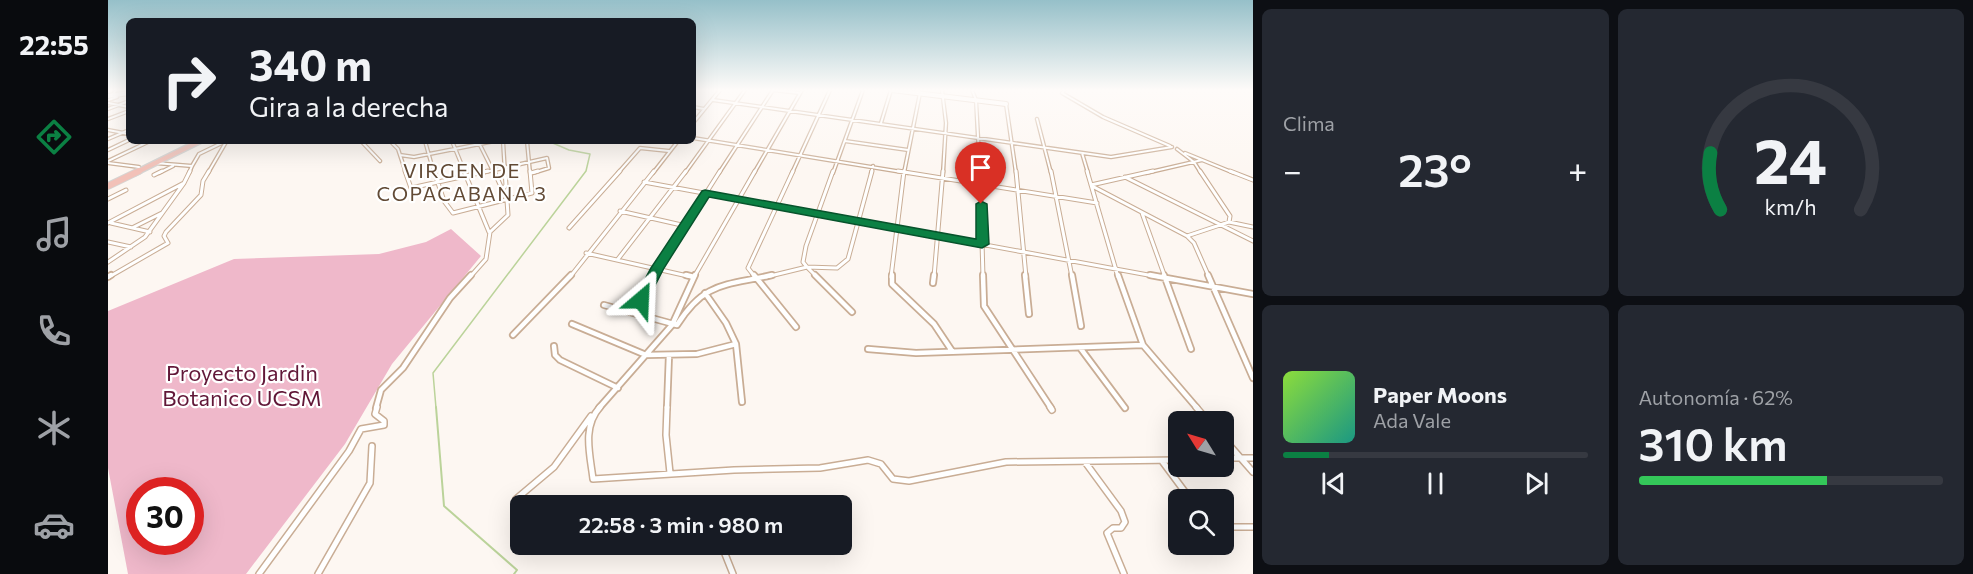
<!DOCTYPE html>
<html lang="es">
<meta charset="utf-8">
<style>
:root{--surface:#171b24;--page:#242831;--text:#f1f3f6;--muted:#9ea1a6;--line:#363941;--accent:#0b8043}
body{margin:0;font-family:Commissioner,sans-serif;background:var(--page);color:var(--text);height:100vh;display:flex;flex-direction:column;font-size:22px;white-space:nowrap}
*{box-sizing:border-box;margin:0}
p{font-size:20px;color:var(--muted)}
.icon{flex:none;width:33px;height:33px;fill:none;stroke:currentColor;stroke-width:2;stroke-linecap:round;stroke-linejoin:round}
.map{position:relative;flex:1;overflow:hidden}
.side{display:flex;flex-direction:column;gap:9px;padding:9px;background:#0d0f14;width:720px}
.side>*{flex:none}
.banner{position:absolute;left:18px;top:18px;width:570px;height:126px;border-radius:9px;box-shadow:0 6px 24px #0002;background:#171b24;color:var(--text);overflow:hidden}
.needle{width:39px;rotate:307deg}
.tools{position:absolute;left:1060px;top:411px;display:grid;gap:12px}
.tools a{display:grid;place-items:center;width:66px;height:66px;border-radius:9px;background:var(--surface);box-shadow:0 6px 24px #0002;font-size:30px}
.speed{position:absolute;left:18px;top:477px;display:flex;gap:12px;font-size:30px;font-weight:700;text-align:center}
.speed>*{display:grid;place-content:center;width:78px;height:78px;border-radius:50%;background:var(--surface);box-shadow:0 6px 24px #0002;line-height:1}
.speed .limit{border:9px solid #d22;background:#fff;color:#111}
.pin{position:absolute;display:grid;place-items:center;width:51px;height:51px;color:#fff;margin:-62px -26px;border-radius:50% 50% 50% 0;rotate:-45deg;box-shadow:0 0 6px #0007}
.pin .icon{rotate:45deg}
.me{position:absolute;width:66px;margin:-33px;rotate:26deg;stroke-linejoin:round;filter:drop-shadow(0 0 4px #0008)}
.turn{display:flex;align-items:center;gap:21px;height:126px;padding:0 24px;font-size:27px}
.turn .icon{width:78px;height:78px;stroke-width:2.5}
.turn b{display:block;font-size:42px;line-height:51px}
.big{font-size:45px;font-weight:600;line-height:1.1}
.side .widget{flex:1;display:flex;flex-direction:column;justify-content:center;gap:9px;min-width:0;padding:0 21px;border-radius:9px;background:var(--page)}
.side .dial{align-items:center;gap:0}
.dial svg{height:156px;overflow:visible;fill:none;stroke:var(--line);stroke-width:7;stroke-linecap:round;text-anchor:middle}
.dial text{fill:var(--text);stroke:none}
.song{display:flex;align-items:center;gap:18px}
.cover{width:72px;height:72px;border-radius:9px;background:linear-gradient(135deg,hsl(90 70% 55%),hsl(170 70% 35%))}
.played{height:6px;border-radius:3px;background:linear-gradient(90deg,var(--accent) 15%,var(--line) 15%)}
.keys{display:flex;justify-content:space-around;direction:ltr}
.heat{display:flex;justify-content:space-between;align-items:center;font-size:33px;direction:ltr}
.charge{height:9px;border-radius:4px;background:linear-gradient(90deg,#34c759 62%,var(--line) 0)}
.side .tiles{flex:1;display:grid;gap:9px;grid-template-columns:repeat(2,1fr)}
.trip{position:absolute;left:402px;top:495px;width:342px;height:60px;border-radius:9px;background:var(--surface);box-shadow:0 6px 24px #0002;font-weight:600;line-height:60px;text-align:center}
main{display:flex;flex:1;min-height:0}
.menu{display:flex;flex-direction:column;width:108px;justify-content:space-around;align-items:center;background:#090b0e;color:var(--muted)}
.menu .icon{width:42px;height:42px}
.menu .on{color:var(--accent)}
.menu b{font-size:27px;color:var(--text)}
.map>svg:first-child{display:block}
</style>
<main>
<nav class="menu">
<b>22:55</b>
<svg class="icon on" aria-label="directions" viewBox="0 0 24 24"><path d="M12 3l9 9-9 9-9-9zM9 14v-3h6M13 9l2 2-2 2"/></svg>
<svg class="icon" aria-label="music" viewBox="0 0 24 24"><path d="M9 18V5l10-2v13"/><circle cx="6" cy="18" r="3"/><circle cx="16" cy="16" r="3"/></svg>
<svg class="icon" aria-label="phone" viewBox="0 0 24 24"><path d="M5 4h4l2 5-3 2q2 4 5 5l2-3 5 2v4C11 20 4 13 5 4z"/></svg>
<svg class="icon" aria-label="climate" viewBox="0 0 24 24"><path d="M12 3v18M4 7l16 10M4 17L20 7"/></svg>
<svg class="icon" aria-label="car" viewBox="0 0 24 24"><path d="M5 17H2v-5l4-1 3-4h7l3 4 3 1v5h-3M9 17h6M6 11h13"/><circle cx="7" cy="17" r="2"/><circle cx="17" cy="17" r="2"/></svg>
</nav>
<div class="map">
<svg width="1145" height="574" viewBox="0 0 1145 574">
<rect width="100%" height="100%" fill="#fdf7f2"/>
<!-- green -->
<path fill="#efb8ca" fill-rule="evenodd" d="M343 229 373 256 284 364 237 444 138 574H20L0 468V311L126 259 271 254 318 242ZM82 490V542H32V490Z"/>
<g fill="none" stroke-linecap="round" stroke-linejoin="round">
<!-- stream-far1 -->
<path stroke="#bbd39a" stroke-width="1.5" d="M328 408 325 373 478 171 482 154 461 150 440 141"/>
<!-- stream -->
<path stroke="#bbd39a" stroke-width="2" d="M328 407 336 506 409 570 406 574"/>
<defs>
<path id="minor-far3" d="M665 90 692 93
M834 90 838 123 835 173
M864 90 868 100 872 173
M956 90 954 93 995 117 1062 146
M4 95 8 90
M0 100 9 97
M605 100 1003 157 1064 147
M0 103 21 107
M898 104 908 173
M585 107 596 109
M0 109 21 101
M0 119 21 111
M929 119 943 173
M585 123 612 90
M773 123 783 90
M0 130 21 134
M585 138 800 173
M0 139 21 130
M253 141 272 161
M282 141 290 149 298 173
M317 141 326 173
M344 141 357 173
M370 141 386 173
M395 141 397 173
M419 141 422 173
M737 141 800 150
M1069 149 1086 162 1093 173
M0 150 21 140
M974 153 980 173
M1077 153 1126 173
M292 155 306 157 387 141
M0 161 42 141
M0 163 31 167
M47 163 84 166 81 173
M84 166 91 154 118 141
M51 173 65 166
M100 173 118 142
M373 173 439 158 441 168 425 173
M510 173 532 148 561 151
M545 173 570 141
M577 173 637 90
M611 173 665 90
M646 173 694 90
M684 173 722 90
M725 173 755 90
M763 173 765 166
M796 173 812 93 809 90
M1038 173 1094 160"/>
<path id="minor-far2" d="M297 171 303 188 380 171
M326 171 336 201 345 213 424 193 422 171
M356 171 381 232
M790 171 989 203
M872 171 875 277
M908 171 918 277
M943 171 964 277
M979 171 1010 277
M1092 171 1122 216 1121 222 1079 236 1086 243 1101 277
M1122 171 1145 180
M423 173 430 171
M46 175 54 171
M1017 177 1145 241
M536 182 1051 277
M983 185 1045 171
M984 186 1079 236
M395 189 398 185 397 171
M0 199 18 190
M512 211 578 226
M1034 213 1057 277
M1121 222 1145 227
M0 223 76 183 82 171
M3 223 42 232
M26 227 54 213
M461 228 512 171
M0 242 23 247
M478 253 584 277
M510 259 578 171
M0 262 37 237 76 183
M699 267 729 268 740 259 764 171
M700 268 709 277
M1 277 60 243 56 236 58 232 93 195 95 181 101 171
M362 277 378 259 382 232 400 215 399 200 386 171
M462 277 546 171
M545 277 612 171
M586 277 647 171
M647 277 640 268 685 171
M658 277 699 267 695 262 698 246 725 171
M783 277 796 171
M826 277 835 171"/>
<path id="minor-far1" d="M578 275 586 277
M646 275 688 327
M707 275 744 312
M784 275V284L826 324 844 351
M875 275 876 306 943 408
M917 275 921 314
M964 275 973 326
M1010 275 1035 345 1089 408
M1042 275 1145 294
M1056 275 1083 349
M1100 275 1145 378
M0 277 3 275
M825 283 826 275
M597 293 618 323 628 344 634 402
M496 305 569 325C597 281 617 286 664 275
M527 313 546 275
M464 324 538 355 589 354 628 344
M405 335 463 275
M446 346 447 355 452 360 510 388
M760 349 808 353 1035 345
M973 349 1017 408
M268 408 273 390 295 368 342 298 363 275
M491 408 564 325 587 275
M559 408 561 355"/>
<path id="minor" d="M492 407C474 427 482 454 485 479L626 470 712 468 760 460 773 464 785 479 801 481 898 462 1071 460
M559 407 558 435 562 473
M942 407 944 410
M1088 407 1101 422
M1116 439 1145 472
M1116 458H1145
M1054 461 1083 500
M977 462 1013 511 1017 522 1013 528H1005L999 533 1016 574
M408 499 446 467 483 416
M1116 527H1145
M613 544 625 574
M151 574 241 451 253 429 276 425V421L267 414 269 407
M210 574 262 483 264 446"/>
<path id="tertiary" d="M784 90 898 104
M0 96 21 93"/>
<path id="primary-far1" d="M27 173 92 141"/>
<path id="primary" d="M0 186 31 171"/>
</defs>
<!-- minor-far3 casing -->
<use href="#minor-far3" stroke="#c9ad95" stroke-width="4.5"/>
<!-- minor-far2 casing -->
<use href="#minor-far2" stroke="#c9ad95" stroke-width="5"/>
<!-- minor-far1 casing -->
<use href="#minor-far1" stroke="#c9ad95" stroke-width="8"/>
<!-- minor casing -->
<use href="#minor" stroke="#c9ad95" stroke-width="8"/>
<!-- tertiary casing -->
<use href="#tertiary" stroke="#c9ad95" stroke-width="6"/>
<!-- primary-far1 casing -->
<use href="#primary-far1" stroke="#d6d4d2" stroke-width="7"/>
<!-- primary casing -->
<use href="#primary" stroke="#d6d4d2" stroke-width="8"/>
<!-- minor-far3 -->
<use href="#minor-far3" stroke="#fff" stroke-width="2"/>
<!-- minor-far2 -->
<use href="#minor-far2" stroke="#fff" stroke-width="3"/>
<!-- minor-far1 -->
<use href="#minor-far1" stroke="#fff" stroke-width="4.5"/>
<!-- minor -->
<use href="#minor" stroke="#fff" stroke-width="5"/>
<!-- tertiary -->
<use href="#tertiary" stroke="#fff" stroke-width="4"/>
<!-- primary-far1 -->
<use href="#primary-far1" stroke="#f2c1b8" stroke-width="4.5"/>
<!-- primary -->
<use href="#primary" stroke="#f2c1b8" stroke-width="6"/>
</g>
<!-- sky -->
<linearGradient id="sky" x2="0" y2="1"><stop stop-color="#96c0c9"/><stop offset="0.53" stop-color="#fefbf9"/><stop offset="1" stop-color="#fefbf9" stop-opacity="0"/></linearGradient>
<rect width="1145" height="170" fill="url(#sky)"/>
<!-- route -->
<path fill="#0b8043" stroke="#07532c" stroke-width="1.5" d="M597 190 868 239V204L873 201 879 204 881 244 874 248 601 197 556 268 538 303H528L526 300 543 268 594 191Z"/>
<g text-anchor="middle" dominant-baseline="central" stroke-width="4.5" stroke-linejoin="round" paint-order="stroke">
<!-- far-neighbourhood labels -->
<g font-size="20" letter-spacing="1.5" fill="#624a35" stroke="#fff">
<text x="354" y="170">VIRGEN DE<tspan x="354" dy="23">COPACABANA 3</tspan></text>
</g>
<!-- park labels -->
<g font-size="22" fill="#611738" stroke="#fff">
<text x="134" y="372">Proyecto Jardin<tspan x="134" dy="25">Botanico UCSM</tspan></text>
</g>
</g>
</svg>
<div class="tools">
<a><svg class="needle" viewBox="-14 -14 28 28"><path d="M0-13l5 13h-10z" fill="#e53935"/><path d="M0 13l5-13h-10z" fill="#9ea1a6"/></svg></a>
<a><svg class="icon" aria-label="search" viewBox="0 0 24 24"><circle cx="10" cy="10" r="6"/><path d="M15 15l6 6"/></svg></a>
</div>
<div class="speed"><div class="limit">30</div></div>
<div class="pin" style="left:873px;top:204px;background:#d93025"><svg class="icon" aria-label="arrive" viewBox="0 0 24 24"><path d="M6 21V4h12l-3 4 3 4H6"/></svg></div>
<svg class="me" style="left:533px;top:300px" viewBox="-20 -20 40 40"><path d="M0-17L14 15 0 8-14 15z" fill="#0b8043" stroke="#fff" stroke-width="4"/></svg>
<div class="trip">22:58 · 3 min · 980 m</div>
<div class="banner">
<div class="turn"><svg class="icon" aria-label="right" viewBox="0 0 24 24"><path d="M7 20v-9h11M14 6l5 5-5 5"/></svg><div><b>340 m</b>Gira a la derecha</div></div>
</div>
</div>
<section class="side">
<div class="tiles">
<div class="widget"><p>Clima</p>
<div class="heat"><a>−</a><b class="big">23°</b><a>+</a></div>
</div>
<div class="widget dial"><svg viewBox="0 0 100 80">
<path d="M14 69A42 42 0 1 1 86 69"/>
<path d="M14 69A42 42 0 0 1 9 40" stroke="#0b8043"/>
<text x="50" y="56" font-size="32" font-weight="700">24</text>
<text x="50" y="72" font-size="11">km/h</text>
</svg></div>
<div class="widget">
<div class="song"><i class="cover"></i><div><b>Paper Moons</b><p>Ada Vale</p></div></div>
<div class="played"></div>
<div class="keys"><svg class="icon" aria-label="previous" viewBox="0 0 24 24"><path d="M18 5L8 12l10 7zM5 5v14"/></svg><svg class="icon" aria-label="pause" viewBox="0 0 24 24"><path d="M8 5v14M16 5v14"/></svg><svg class="icon" aria-label="next" viewBox="0 0 24 24"><path d="M6 5l10 7-10 7zM19 5v14"/></svg></div>
</div>
<div class="widget"><p>Autonomía · 62%</p><b class="big">310 km</b><div class="charge"></div></div>
</div>
</section>
</main>
